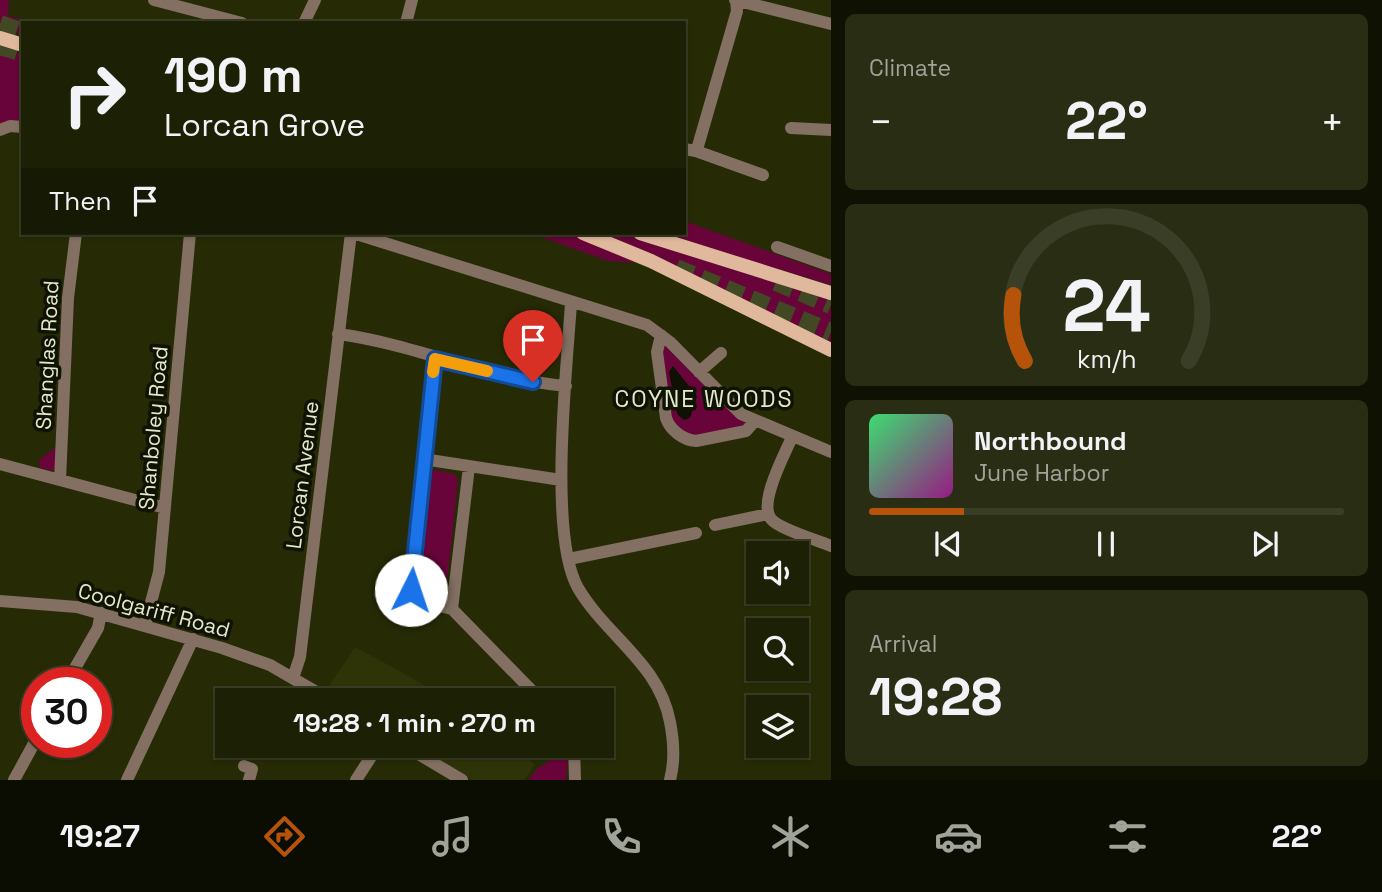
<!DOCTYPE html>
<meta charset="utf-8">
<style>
:root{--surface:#1c2004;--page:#292d13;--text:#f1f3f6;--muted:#a0a39a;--line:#3a3e26;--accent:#b45309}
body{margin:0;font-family:"Space Grotesk",sans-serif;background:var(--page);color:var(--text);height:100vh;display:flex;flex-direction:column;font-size:26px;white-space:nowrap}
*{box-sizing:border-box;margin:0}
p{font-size:23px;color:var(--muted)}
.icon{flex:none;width:38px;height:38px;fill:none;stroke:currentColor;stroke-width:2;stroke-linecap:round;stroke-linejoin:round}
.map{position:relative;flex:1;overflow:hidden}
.panel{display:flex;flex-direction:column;gap:14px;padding:14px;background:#0f1202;width:551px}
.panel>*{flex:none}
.banner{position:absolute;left:21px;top:21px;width:665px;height:214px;border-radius:0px;box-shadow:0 2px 5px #0004,0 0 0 2px var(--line);background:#1c2004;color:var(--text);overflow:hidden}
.tools{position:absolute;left:746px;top:541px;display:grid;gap:14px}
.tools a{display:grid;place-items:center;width:63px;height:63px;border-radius:0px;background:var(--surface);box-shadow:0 2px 5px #0004,0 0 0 2px var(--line);font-size:35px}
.speed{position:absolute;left:21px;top:667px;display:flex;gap:14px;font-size:35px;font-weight:700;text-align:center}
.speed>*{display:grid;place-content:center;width:91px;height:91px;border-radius:50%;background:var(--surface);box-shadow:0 2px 5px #0004,0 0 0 2px var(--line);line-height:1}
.speed .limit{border:10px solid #d22;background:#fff;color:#111}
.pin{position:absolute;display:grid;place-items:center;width:60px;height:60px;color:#fff;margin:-72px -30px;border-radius:50% 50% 50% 0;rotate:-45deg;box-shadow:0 0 7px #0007}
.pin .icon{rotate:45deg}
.me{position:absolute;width:77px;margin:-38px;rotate:4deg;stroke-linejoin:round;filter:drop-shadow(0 0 5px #0008)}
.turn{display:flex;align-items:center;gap:24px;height:147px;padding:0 28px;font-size:32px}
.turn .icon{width:91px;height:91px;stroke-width:2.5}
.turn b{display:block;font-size:49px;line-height:60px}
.then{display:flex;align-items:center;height:66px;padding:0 28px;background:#0003;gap:14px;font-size:26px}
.big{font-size:52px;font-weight:800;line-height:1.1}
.panel .card{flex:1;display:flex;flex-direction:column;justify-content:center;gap:10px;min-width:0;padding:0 24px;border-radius:10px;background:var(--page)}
.panel .dial{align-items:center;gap:0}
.dial svg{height:182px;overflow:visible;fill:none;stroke:var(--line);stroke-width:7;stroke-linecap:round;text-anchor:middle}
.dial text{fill:var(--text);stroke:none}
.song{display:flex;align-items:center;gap:21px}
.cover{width:84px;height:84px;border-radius:10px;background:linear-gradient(135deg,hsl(140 70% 55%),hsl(310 70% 35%))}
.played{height:7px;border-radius:4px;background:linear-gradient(90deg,var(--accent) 20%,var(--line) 20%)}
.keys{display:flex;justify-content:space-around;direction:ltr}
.heat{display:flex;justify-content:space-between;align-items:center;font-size:38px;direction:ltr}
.trip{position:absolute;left:215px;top:688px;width:399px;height:70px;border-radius:0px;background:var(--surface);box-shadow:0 2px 5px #0004,0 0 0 2px var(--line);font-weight:800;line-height:70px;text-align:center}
.tabs{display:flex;height:112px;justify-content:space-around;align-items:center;background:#0b0d02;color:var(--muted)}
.tabs .icon{width:49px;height:49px}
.tabs .selected{color:var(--accent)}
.tabs b{font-size:32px;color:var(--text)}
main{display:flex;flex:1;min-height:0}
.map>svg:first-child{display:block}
</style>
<main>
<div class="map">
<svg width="831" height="780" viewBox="0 0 831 780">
<rect width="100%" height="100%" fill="#262b06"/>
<!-- built -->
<path fill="#2f3408" d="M355 647 396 669 449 700H344L327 689Z
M414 746H517L535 765 524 780H472Z"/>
<!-- green -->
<path fill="#680439" d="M0 0H9L8 16 36 23H23V35L0 27Z
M0 46 14 50 23 58V122L0 125Z
M684 221 831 274V285L659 233H684Z
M530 233H570L637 263 608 261Z
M594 233H629L831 296V345Z
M665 346 744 420V426L692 437 671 422 662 348Z
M60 444 58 467 53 471 40 468 39 460Z
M436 470 454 474 458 479 448 573 445 583 439 587 424 586 417 579 428 479 430 472Z
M565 750 568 759 566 780H528L537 769Z"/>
<!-- water -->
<path fill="#0f1104" d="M673 366 697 396 690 418 684 420 677 414 669 372Z"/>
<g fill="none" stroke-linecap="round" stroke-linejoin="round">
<!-- highway-tunnel -->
<path stroke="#424824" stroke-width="18" stroke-dasharray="18 9" stroke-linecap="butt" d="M0 24 23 32
M0 46 23 53
M676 268 831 332
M776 282 831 305"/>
<!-- minor -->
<path stroke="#837063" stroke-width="12" d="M154 0 242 23
M735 0 831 24
M304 23 315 0
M406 23 412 0
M791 128 831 130
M0 130 10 126 23 127
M684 149 696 151 698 146 737 11 736 0
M696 151 763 175
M353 233 647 325 670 342 741 414 831 452
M777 247 831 266
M571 303C567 367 548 535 578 588 607 637 659 663 670 722 674 742 675 761 670 780
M338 334C415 344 487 379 566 386
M661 335 657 352 666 418C670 430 683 440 696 441L746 431 754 422
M434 359 411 590 422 602 452 609 541 700
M699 372 721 353
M792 437C785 454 758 503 771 519 779 529 817 540 831 546
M423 459 561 480
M0 464 165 508
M60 480 68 298 76 233
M715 525 768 514
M569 559 696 533
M0 601 77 607 222 648 270 665 330 700
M452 609 469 467
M145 625 159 572 190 233
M293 678 300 657 351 233
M67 682 98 628 101 613
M405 746 462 780
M574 746 575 780
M244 766 252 769 249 780
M14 780 37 738
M127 780 193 639
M356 780 378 746"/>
<!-- major -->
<path stroke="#e0b99d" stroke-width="14" d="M0 38 23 45
M583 233 651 261 831 350
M640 233 831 293"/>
</g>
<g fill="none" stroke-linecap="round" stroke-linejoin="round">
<defs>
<path id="route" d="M411 590 435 359 533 382"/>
</defs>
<!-- route casing -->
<use href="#route" stroke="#114b97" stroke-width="18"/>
<!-- route -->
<use href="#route" stroke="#1a73e8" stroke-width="12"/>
<!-- slow -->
<path stroke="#f59e0b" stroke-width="12" d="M433 372 435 359 487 371"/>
</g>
<g text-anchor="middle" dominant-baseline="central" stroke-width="7" stroke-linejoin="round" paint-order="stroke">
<!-- street labels -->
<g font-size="21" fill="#e3e9cf" stroke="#101202">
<text transform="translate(47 355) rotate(-87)">Shanglas Road</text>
<text transform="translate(153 428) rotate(-85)">Shanboley Road</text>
<text transform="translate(302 475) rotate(-83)">Lorcan Avenue</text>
<text transform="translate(154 610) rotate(15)">Coolgariff Road</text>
</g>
<!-- neighbourhood labels -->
<g font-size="23" letter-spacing="2" fill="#e3e9cf" stroke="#101202">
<text x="704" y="399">COYNE WOODS</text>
</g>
</g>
</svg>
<div class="tools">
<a><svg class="icon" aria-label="sound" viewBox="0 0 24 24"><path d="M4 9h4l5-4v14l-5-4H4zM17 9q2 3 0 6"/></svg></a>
<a><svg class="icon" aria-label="search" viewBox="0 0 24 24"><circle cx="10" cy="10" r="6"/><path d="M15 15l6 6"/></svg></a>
<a><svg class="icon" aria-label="layers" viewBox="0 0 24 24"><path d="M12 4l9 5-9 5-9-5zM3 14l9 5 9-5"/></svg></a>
</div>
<div class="speed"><div class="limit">30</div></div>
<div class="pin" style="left:533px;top:382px;background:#d93025"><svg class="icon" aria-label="arrive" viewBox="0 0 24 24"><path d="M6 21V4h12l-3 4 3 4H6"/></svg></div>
<svg class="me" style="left:411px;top:590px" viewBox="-20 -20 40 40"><circle r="19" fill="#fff"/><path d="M0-13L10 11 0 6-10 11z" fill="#1a73e8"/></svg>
<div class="trip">19:28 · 1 min · 270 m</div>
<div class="banner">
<div class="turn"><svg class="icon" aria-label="right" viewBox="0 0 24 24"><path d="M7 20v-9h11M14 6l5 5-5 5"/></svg><div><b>190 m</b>Lorcan Grove</div></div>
<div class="then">Then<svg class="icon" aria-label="arrive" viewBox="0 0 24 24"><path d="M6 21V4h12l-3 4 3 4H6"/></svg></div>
</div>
</div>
<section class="panel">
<div class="card"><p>Climate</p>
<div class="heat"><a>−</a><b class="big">22°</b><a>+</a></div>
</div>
<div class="card dial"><svg viewBox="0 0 100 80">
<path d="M14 69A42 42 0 1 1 86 69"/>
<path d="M14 69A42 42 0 0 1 9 40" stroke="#b45309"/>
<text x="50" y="56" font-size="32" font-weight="700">24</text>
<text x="50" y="72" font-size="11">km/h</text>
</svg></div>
<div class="card">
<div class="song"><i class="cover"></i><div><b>Northbound</b><p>June Harbor</p></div></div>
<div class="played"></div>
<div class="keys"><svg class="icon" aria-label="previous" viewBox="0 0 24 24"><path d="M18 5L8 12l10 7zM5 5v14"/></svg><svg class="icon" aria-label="pause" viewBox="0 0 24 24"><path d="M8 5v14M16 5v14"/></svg><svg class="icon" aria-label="next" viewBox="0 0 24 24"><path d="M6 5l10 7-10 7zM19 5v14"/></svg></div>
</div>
<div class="card"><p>Arrival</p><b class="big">19:28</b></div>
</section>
</main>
<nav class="tabs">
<b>19:27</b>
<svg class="icon selected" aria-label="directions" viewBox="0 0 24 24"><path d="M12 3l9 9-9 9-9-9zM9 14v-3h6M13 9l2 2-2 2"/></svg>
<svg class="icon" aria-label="music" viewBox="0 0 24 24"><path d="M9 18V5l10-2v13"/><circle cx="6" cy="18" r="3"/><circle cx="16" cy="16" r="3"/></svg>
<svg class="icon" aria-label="phone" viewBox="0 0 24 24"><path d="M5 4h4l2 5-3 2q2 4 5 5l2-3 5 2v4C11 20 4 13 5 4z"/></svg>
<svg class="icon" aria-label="climate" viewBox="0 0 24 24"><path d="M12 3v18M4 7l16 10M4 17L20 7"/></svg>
<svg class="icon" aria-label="car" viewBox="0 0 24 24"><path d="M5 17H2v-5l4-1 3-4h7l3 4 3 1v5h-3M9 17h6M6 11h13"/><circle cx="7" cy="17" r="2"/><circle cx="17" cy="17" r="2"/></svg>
<svg class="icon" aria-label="filters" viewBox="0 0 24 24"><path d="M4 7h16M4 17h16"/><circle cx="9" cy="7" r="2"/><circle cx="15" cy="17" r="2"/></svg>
<b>22°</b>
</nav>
